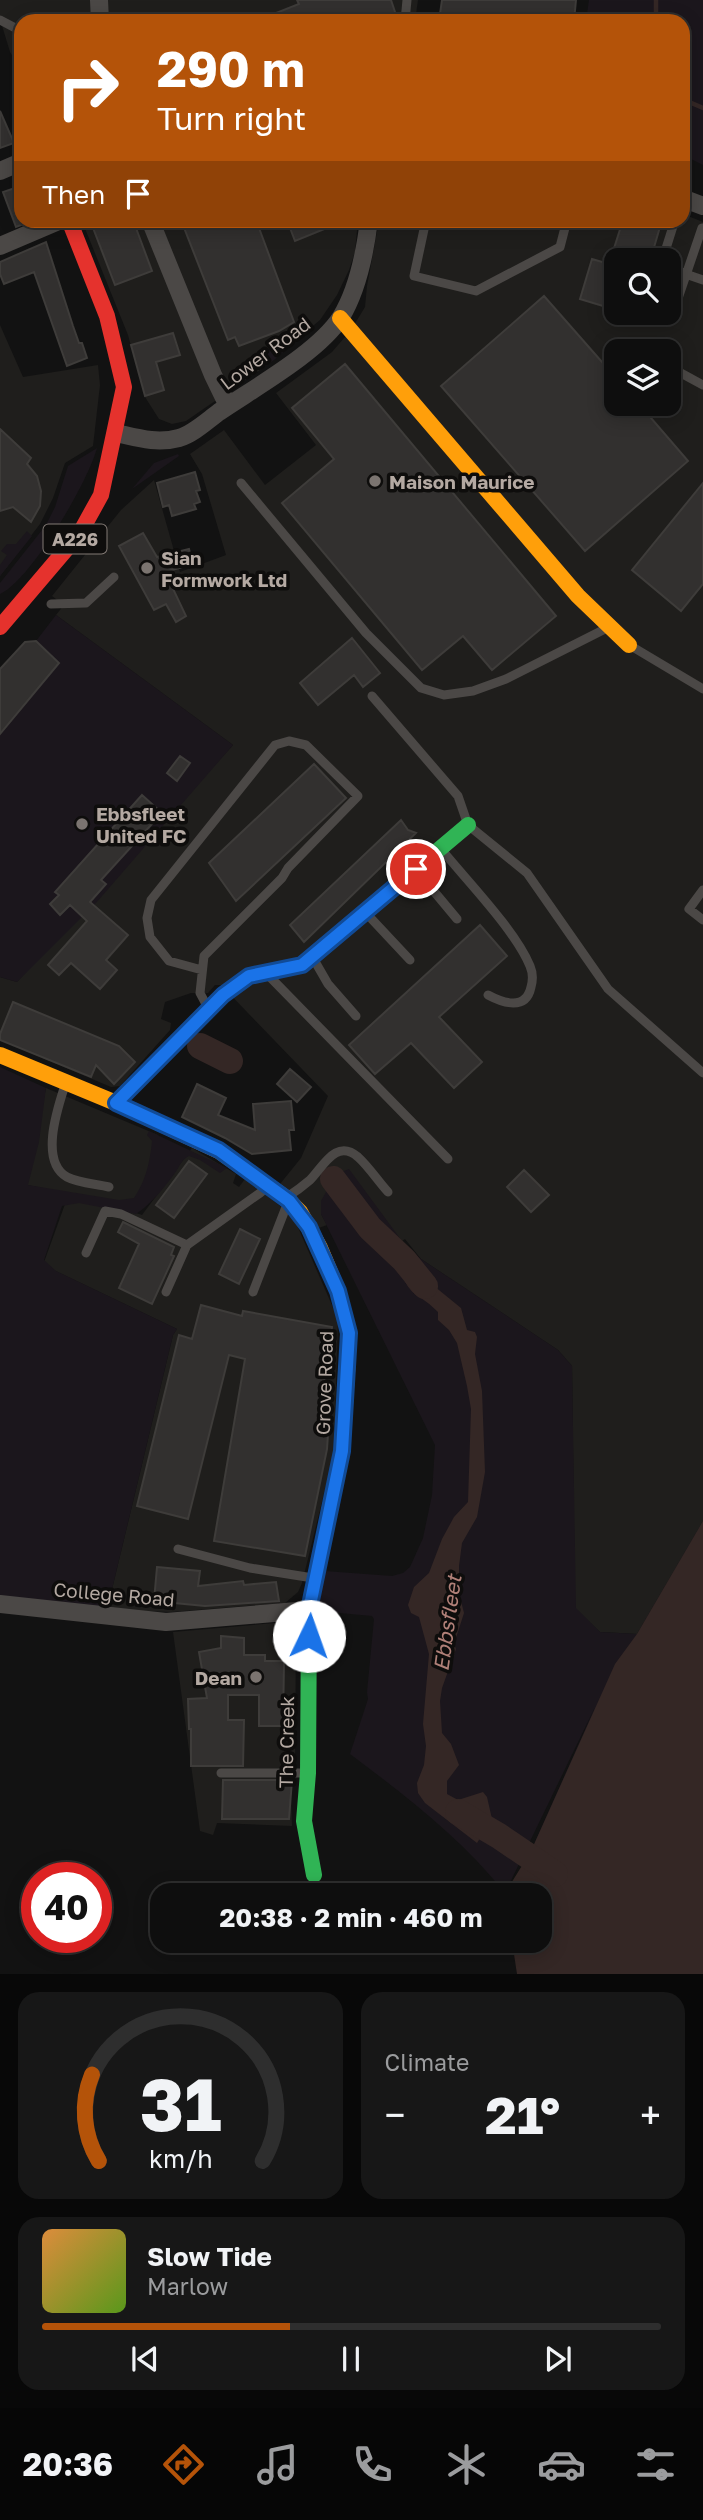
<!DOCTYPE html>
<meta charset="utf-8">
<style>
:root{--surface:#0e0e0e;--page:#171717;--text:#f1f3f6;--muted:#9b9c9e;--line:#2e2e2e;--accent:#b45309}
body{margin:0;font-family:"Golos Text",sans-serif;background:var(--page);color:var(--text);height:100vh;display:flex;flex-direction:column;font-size:26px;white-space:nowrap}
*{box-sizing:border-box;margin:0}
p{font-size:23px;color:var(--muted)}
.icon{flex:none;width:38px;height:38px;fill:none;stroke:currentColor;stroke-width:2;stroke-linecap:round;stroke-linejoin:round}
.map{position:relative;height:1974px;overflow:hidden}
.drawer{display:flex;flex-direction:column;gap:18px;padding:18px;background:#080808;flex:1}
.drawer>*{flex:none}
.banner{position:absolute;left:14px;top:14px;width:676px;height:214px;border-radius:21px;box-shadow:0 4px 18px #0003,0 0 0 2px var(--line);background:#b45309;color:#fff;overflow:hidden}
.tools{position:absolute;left:604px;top:248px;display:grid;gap:14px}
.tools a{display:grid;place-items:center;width:77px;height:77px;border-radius:14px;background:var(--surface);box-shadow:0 4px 18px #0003,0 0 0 2px var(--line);font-size:35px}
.speed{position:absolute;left:21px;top:1862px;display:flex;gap:14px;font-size:35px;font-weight:700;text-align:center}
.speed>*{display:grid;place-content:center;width:91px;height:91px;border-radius:50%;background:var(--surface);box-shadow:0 4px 18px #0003,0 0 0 2px var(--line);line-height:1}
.speed .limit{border:10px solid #d22;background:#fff;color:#111}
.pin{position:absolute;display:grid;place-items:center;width:60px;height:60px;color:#fff;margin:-30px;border:4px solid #fff;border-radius:50%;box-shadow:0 2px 7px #0007}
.me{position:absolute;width:77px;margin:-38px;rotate:3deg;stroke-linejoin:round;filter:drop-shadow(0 0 5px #0008)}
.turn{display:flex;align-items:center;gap:24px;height:147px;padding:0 28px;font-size:32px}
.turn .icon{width:91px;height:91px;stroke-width:2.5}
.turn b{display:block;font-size:49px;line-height:60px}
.then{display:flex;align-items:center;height:66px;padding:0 28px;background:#0003;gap:14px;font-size:26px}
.big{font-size:52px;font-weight:700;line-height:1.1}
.drawer .card{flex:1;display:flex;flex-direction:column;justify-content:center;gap:10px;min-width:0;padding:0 24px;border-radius:21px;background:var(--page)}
.drawer .dial{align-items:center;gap:0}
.dial svg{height:182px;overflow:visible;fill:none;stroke:var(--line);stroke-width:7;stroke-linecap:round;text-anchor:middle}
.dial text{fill:var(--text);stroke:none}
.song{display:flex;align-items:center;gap:21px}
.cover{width:84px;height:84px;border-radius:10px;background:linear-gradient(135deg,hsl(30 70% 55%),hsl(90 70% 35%))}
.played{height:7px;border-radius:4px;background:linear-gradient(90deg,var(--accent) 40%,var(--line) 40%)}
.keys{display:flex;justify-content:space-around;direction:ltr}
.heat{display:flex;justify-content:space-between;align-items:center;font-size:38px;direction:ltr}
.drawer .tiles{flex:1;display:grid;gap:18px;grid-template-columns:1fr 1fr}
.card:last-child{grid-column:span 2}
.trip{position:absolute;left:150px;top:1883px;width:402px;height:70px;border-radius:21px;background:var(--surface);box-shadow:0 4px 18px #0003,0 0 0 2px var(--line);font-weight:700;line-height:70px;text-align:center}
.tabs{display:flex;height:112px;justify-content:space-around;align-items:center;background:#060606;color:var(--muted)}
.tabs .icon{width:49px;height:49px}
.tabs .current{color:var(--accent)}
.tabs b{font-size:32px;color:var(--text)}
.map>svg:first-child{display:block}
</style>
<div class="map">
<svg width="703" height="1974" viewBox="0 0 703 1974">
<rect width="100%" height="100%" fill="#121212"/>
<!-- built -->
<path fill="#1f1e1c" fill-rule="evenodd" d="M0 0H418L415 21H21V69L10 52 0 19Z
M683 214 703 222V1527L637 1634 600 1632 575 1608 572 1366 558 1350 421 1259 405 1239 402 1241 321 1214 327 1225 316 1229 280 1184 301 1158 328 1096 221 985H215L208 993H191L165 1002 161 1019 171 1023 170 1030 120 1086 111 1087 0 1040V977L17 982 233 745 56 615 64 605 52 596 121 510 154 480 180 572 226 555 202 474 190 454 224 430 265 485 316 445 276 393 332 352 351 330 365 307 367 286 379 221 682 220ZM616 261H668V313H616ZM616 352H668V404H616Z
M358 220 355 252 349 270 337 295 320 320 260 370 186 421 172 424 159 419 145 397 128 335 82 221Z
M0 325 23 377 98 365 100 385 93 446 65 463 53 498 40 524 0 576Z
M46 1088 158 1135 136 1213 142 1215 192 1148 236 1174 233 1183 239 1187 245 1179 293 1216 338 1319 334 1453 302 1583 298 1592 285 1603 171 1612 107 1610 173 1335 177 1329 43 1265 69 1193 27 1185Z
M275 1623H287L296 1631 295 1765 290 1766 292 1826 217 1823 213 1835 200 1831 173 1632Z"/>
<!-- green -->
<path fill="#1b161c" d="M589 0H703V165L683 155 682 21H586Z
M302 328 305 332C287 347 260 382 234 370Z
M97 448C88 482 31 580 0 594V583L46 525 55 507 68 466Z
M178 454 179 456 132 489 154 463Z
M27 531 32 536 0 576V565L7 555 1 551 7 544H16Z
M56 615 233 745 96 903 17 982 0 977V669L25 642 36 641Z
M0 1067 46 1088 39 1142 28 1185 119 1200 134 1198C146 1180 150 1162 152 1141L147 1135 149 1131 227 1168 220 1173 200 1160 189 1156C181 1160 180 1166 175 1173 164 1188 151 1204 136 1214L79 1203 62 1206 44 1260 56 1271 177 1329 173 1335 107 1610 0 1598Z
M349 1169 402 1241 421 1259 558 1350 572 1366 576 1608 600 1632 637 1634 703 1521 531 1851 595 1707 505 1893C461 1838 406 1796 350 1754L368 1699 367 1692 374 1619 372 1616 329 1612 327 1608 323 1609 322 1613 318 1611 325 1571 392 1576 403 1573 410 1567 423 1538 432 1495 435 1445 321 1214V1201L336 1174Z"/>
<!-- water -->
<path fill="#342725" d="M404 1260H411L418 1273 461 1308 467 1330 475 1332 477 1337 475 1354 482 1391 485 1472 477 1517 462 1543 459 1566V1593L464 1613 454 1644 456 1649 442 1688 440 1701 442 1733 451 1744 459 1765 447 1781V1794L458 1800 483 1792 487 1797 492 1819 477 1843 425 1803 418 1793 417 1783 424 1765 426 1746 423 1724 429 1654 419 1617 411 1613 408 1605 414 1587 429 1573 442 1539 454 1517 468 1502 471 1409 467 1386 457 1343 449 1330 438 1320V1312C430 1304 424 1300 415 1294 406 1287 402 1275 397 1265Z
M703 1521V1974H517L512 1941H541V1895H506L505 1893 531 1851 615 1664 637 1634Z"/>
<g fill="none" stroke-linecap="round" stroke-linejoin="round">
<!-- stream -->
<path stroke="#342725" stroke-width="4.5" d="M656 0V21
M682 99 703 108"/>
<!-- river -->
<path stroke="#342725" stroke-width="26" d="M200 1046 230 1061
M333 1179 370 1228 404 1260 425 1286
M458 1812 499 1836 555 1874"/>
</g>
<!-- building -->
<path fill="#32302f" stroke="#3e3c3a" stroke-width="2" d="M297 0H391L398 21H256L299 4Z
M442 0H576L574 21H439Z
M0 111 14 143 0 148Z
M21 186V225L16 227 3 192Z
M90 220H133L152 271 115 285Z
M181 220H256L294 322 279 331 239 346 235 337 228 340Z
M287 220H344V221L295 241Z
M623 220H662L650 261H610Z
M46 242 73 326 79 343H82L87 358 67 366 34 272 4 284 0 274V262Z
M592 259 616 266V310L580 299Z
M544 296 616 378V404H639L688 461 585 551 441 386Z
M173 333 180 355 156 362 164 390 145 396 131 345Z
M345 364 556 616 492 670 463 636 422 670 282 503 334 459 292 408Z
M0 429 31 458 27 464 37 476 41 491 40 506 31 522 13 507 0 511Z
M195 472 200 490 196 491 200 502 194 504 196 509 172 516 169 505 163 507 157 483Z
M703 483V584L681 611 632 570Z
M143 533 157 557 189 549 193 564 165 572 186 616 176 622 166 604 154 610 119 546Z
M352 638 380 673 363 687 354 675 318 705 300 683Z
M36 641 59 663 0 734V669L25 642Z
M180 756 190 763 177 781 167 773Z
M314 764 346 798 236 901 209 863Z
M142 795 162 813 101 880 106 884 90 902 128 935 106 960 117 970 100 989 71 963 59 975 48 965 87 921 70 905 60 915 50 904 59 895 55 892Z
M401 820 408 830 416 833 304 942 290 925Z
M480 925 507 956 439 1017 482 1062 454 1088 411 1043 375 1074 349 1045Z
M13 1002 119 1046 135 1062 114 1084 96 1065 91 1077 0 1040V1034Z
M290 1069 311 1087 297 1102 277 1084Z
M197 1084 226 1098 218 1115 255 1130 253 1104 291 1101 294 1130H289L291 1150 252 1154 225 1138 182 1117Z
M189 1161 207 1174 174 1218 156 1205Z
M524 1170 549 1195 531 1212 507 1187Z
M123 1222 174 1247 171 1255 174 1256 152 1304 119 1288 139 1244 118 1232Z
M240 1229 260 1239 239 1284 219 1274Z
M201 1305 242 1316 243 1311 332 1327 321 1403 330 1404 327 1449 305 1556 214 1541 245 1359 229 1355 188 1519 137 1506 179 1335 192 1339Z
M157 1567 200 1571 198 1586 243 1581 244 1585 276 1582 279 1601 205 1606 154 1601Z
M221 1636 244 1638V1655H265V1661H284L283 1726H259V1695H228V1720H244L243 1766H191V1729H189L188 1699 207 1698 199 1652 221 1648Z
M223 1780H292L289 1819H222Z"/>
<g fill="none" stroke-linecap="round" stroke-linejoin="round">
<!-- lane -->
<path stroke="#4b4846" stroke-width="9" d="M0 20 21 31
M405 21 407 0
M426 220 414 276 476 291 560 247 567 220
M662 261 675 220
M668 268 703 280
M673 313 702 228
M668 366 703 385
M241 483 366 633 421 688 444 695 473 691 506 679 609 627
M51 604 86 603 114 577
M631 646 703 689
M372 696 458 796 468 825 527 873 608 989 703 1073
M442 850C468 882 515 930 530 966 533 973 533 980 531 987 526 1011 503 1003 488 995
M417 871 457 919
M703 890 689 909 703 920
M366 913 410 960
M313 958 328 984 356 1016
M202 970 169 961 150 937 147 918 151 900 275 745 289 741 306 745 358 796 288 868 282 878 204 956 200 993 208 1008
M269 976 448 1159
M65 1085C58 1107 39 1161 67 1177 78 1183 96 1184 109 1187
M287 1197C295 1192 303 1186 310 1180 323 1167 336 1138 358 1157 369 1167 378 1181 388 1192
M86 1253 105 1211 121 1214 187 1245
M166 1292 187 1245 260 1193 268 1186
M253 1292 288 1202
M178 1549 250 1568 313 1578
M221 1773H307"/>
<!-- street -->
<path stroke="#4b4846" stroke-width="18" d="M99 0 100 21
M0 171 21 162
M682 198 703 206
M150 220 213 375 228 406
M0 246 61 220
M116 433C138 438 157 444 179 438 193 434 208 420 219 412 254 388 319 352 341 317 358 289 365 253 369 220
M0 1604 166 1622 309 1610"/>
<!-- fast -->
<path stroke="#30b455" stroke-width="16" d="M334 938 468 825
M314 1875 304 1821 308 1773 309 1610 342 1451 347 1373"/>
<!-- slow -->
<path stroke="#ff9f0a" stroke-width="16" d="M340 318 578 596 629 645
M0 1055 116 1103 219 1151 286 1198 300 1212 320 1248 338 1291 349 1333 347 1373"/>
<!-- jam -->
<path stroke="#e5322d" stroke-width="16" d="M0 627 80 533 101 495 124 387 107 316 69 220
M116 1103 223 995 249 976 302 965 334 938"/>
</g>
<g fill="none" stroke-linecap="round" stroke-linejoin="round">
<defs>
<path id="route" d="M309 1636V1610L342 1451 349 1333 338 1291 309 1227 289 1201 219 1150 116 1103 223 995 249 976 302 965 416 869"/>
</defs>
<!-- route casing -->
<use href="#route" stroke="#114b97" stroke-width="18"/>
<!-- route -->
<use href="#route" stroke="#1a73e8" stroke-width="12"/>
</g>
<!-- markers -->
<g fill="#7b7470" stroke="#0e0d0c" stroke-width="2.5">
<circle cx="375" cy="481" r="7"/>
<circle cx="147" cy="568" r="7"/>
<circle cx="82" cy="824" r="7"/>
<circle cx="256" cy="1677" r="7"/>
</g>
<g text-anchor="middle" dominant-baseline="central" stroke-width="7" stroke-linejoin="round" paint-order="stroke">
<!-- shield labels -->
<rect fill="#0e0d0c" stroke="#827a75" stroke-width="2" x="43.5" y="524.5" width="63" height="29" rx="5"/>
<g font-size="18" font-weight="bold" fill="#b4a9a2">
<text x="75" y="539">A226</text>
</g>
<!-- street labels -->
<g font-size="19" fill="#b4a9a2" stroke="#0e0d0c">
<text transform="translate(265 353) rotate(-37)">Lower Road</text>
<text transform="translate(324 1383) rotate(-88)">Grove Road</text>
<text transform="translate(114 1594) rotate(5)">College Road</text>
<text transform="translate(286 1742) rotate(-89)">The Creek</text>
</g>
<!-- poi labels -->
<g font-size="19" font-weight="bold" fill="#b4a9a2" stroke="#0e0d0c" text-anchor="start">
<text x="389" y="481">Maison Maurice</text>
<text x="161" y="557">Sian<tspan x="161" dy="22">Formwork Ltd</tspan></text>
<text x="96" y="813">Ebbsfleet<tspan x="96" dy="22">United FC</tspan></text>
<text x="242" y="1677" text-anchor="end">Dean</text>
</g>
<!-- water labels -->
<g font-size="21" font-style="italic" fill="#b08078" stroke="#0e0d0c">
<text transform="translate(447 1623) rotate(-82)">Ebbsfleet</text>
</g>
</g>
</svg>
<div class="tools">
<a><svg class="icon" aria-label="search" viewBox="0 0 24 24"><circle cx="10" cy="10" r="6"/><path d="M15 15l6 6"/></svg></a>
<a><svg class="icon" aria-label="layers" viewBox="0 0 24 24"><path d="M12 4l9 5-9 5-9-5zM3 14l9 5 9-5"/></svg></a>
</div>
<div class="speed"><div class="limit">40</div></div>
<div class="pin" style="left:416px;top:869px;background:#d93025"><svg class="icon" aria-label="arrive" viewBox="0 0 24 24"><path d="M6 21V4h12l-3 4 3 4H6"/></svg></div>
<svg class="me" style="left:309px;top:1636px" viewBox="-20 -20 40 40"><circle r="19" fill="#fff"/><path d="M0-13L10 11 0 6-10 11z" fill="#1a73e8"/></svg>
<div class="trip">20:38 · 2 min · 460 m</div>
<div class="banner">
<div class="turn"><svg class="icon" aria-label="right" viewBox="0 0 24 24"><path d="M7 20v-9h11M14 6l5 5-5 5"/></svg><div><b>290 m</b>Turn right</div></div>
<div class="then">Then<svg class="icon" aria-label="arrive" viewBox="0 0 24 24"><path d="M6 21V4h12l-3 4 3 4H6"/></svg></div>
</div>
</div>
<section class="drawer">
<div class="tiles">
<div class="card dial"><svg viewBox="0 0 100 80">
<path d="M14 69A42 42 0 1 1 86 69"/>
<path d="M14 69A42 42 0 0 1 11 31" stroke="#b45309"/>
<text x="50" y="56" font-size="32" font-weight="700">31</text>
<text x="50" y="72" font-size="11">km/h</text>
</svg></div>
<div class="card"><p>Climate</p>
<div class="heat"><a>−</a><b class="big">21°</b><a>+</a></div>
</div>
<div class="card">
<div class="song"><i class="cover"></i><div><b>Slow Tide</b><p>Marlow</p></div></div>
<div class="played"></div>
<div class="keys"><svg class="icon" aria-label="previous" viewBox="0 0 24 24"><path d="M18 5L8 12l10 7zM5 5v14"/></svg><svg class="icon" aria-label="pause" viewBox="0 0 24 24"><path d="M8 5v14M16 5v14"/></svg><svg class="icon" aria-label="next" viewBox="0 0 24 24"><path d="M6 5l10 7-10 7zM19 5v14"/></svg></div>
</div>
</div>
</section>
<nav class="tabs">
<b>20:36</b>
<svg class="icon current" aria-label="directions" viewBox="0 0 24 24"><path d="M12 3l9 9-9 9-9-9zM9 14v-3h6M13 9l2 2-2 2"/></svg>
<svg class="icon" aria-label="music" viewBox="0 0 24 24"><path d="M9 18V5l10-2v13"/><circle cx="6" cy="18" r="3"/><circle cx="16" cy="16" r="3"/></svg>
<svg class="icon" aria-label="phone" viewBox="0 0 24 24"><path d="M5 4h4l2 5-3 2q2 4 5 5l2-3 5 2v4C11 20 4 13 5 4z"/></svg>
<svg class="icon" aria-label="climate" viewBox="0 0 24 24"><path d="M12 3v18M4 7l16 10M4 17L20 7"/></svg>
<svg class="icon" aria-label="car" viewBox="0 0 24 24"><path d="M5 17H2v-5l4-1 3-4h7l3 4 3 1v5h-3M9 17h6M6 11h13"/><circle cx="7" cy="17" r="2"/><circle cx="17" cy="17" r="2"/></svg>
<svg class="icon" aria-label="filters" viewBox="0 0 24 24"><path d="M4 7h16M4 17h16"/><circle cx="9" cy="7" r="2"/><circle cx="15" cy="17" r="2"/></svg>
</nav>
